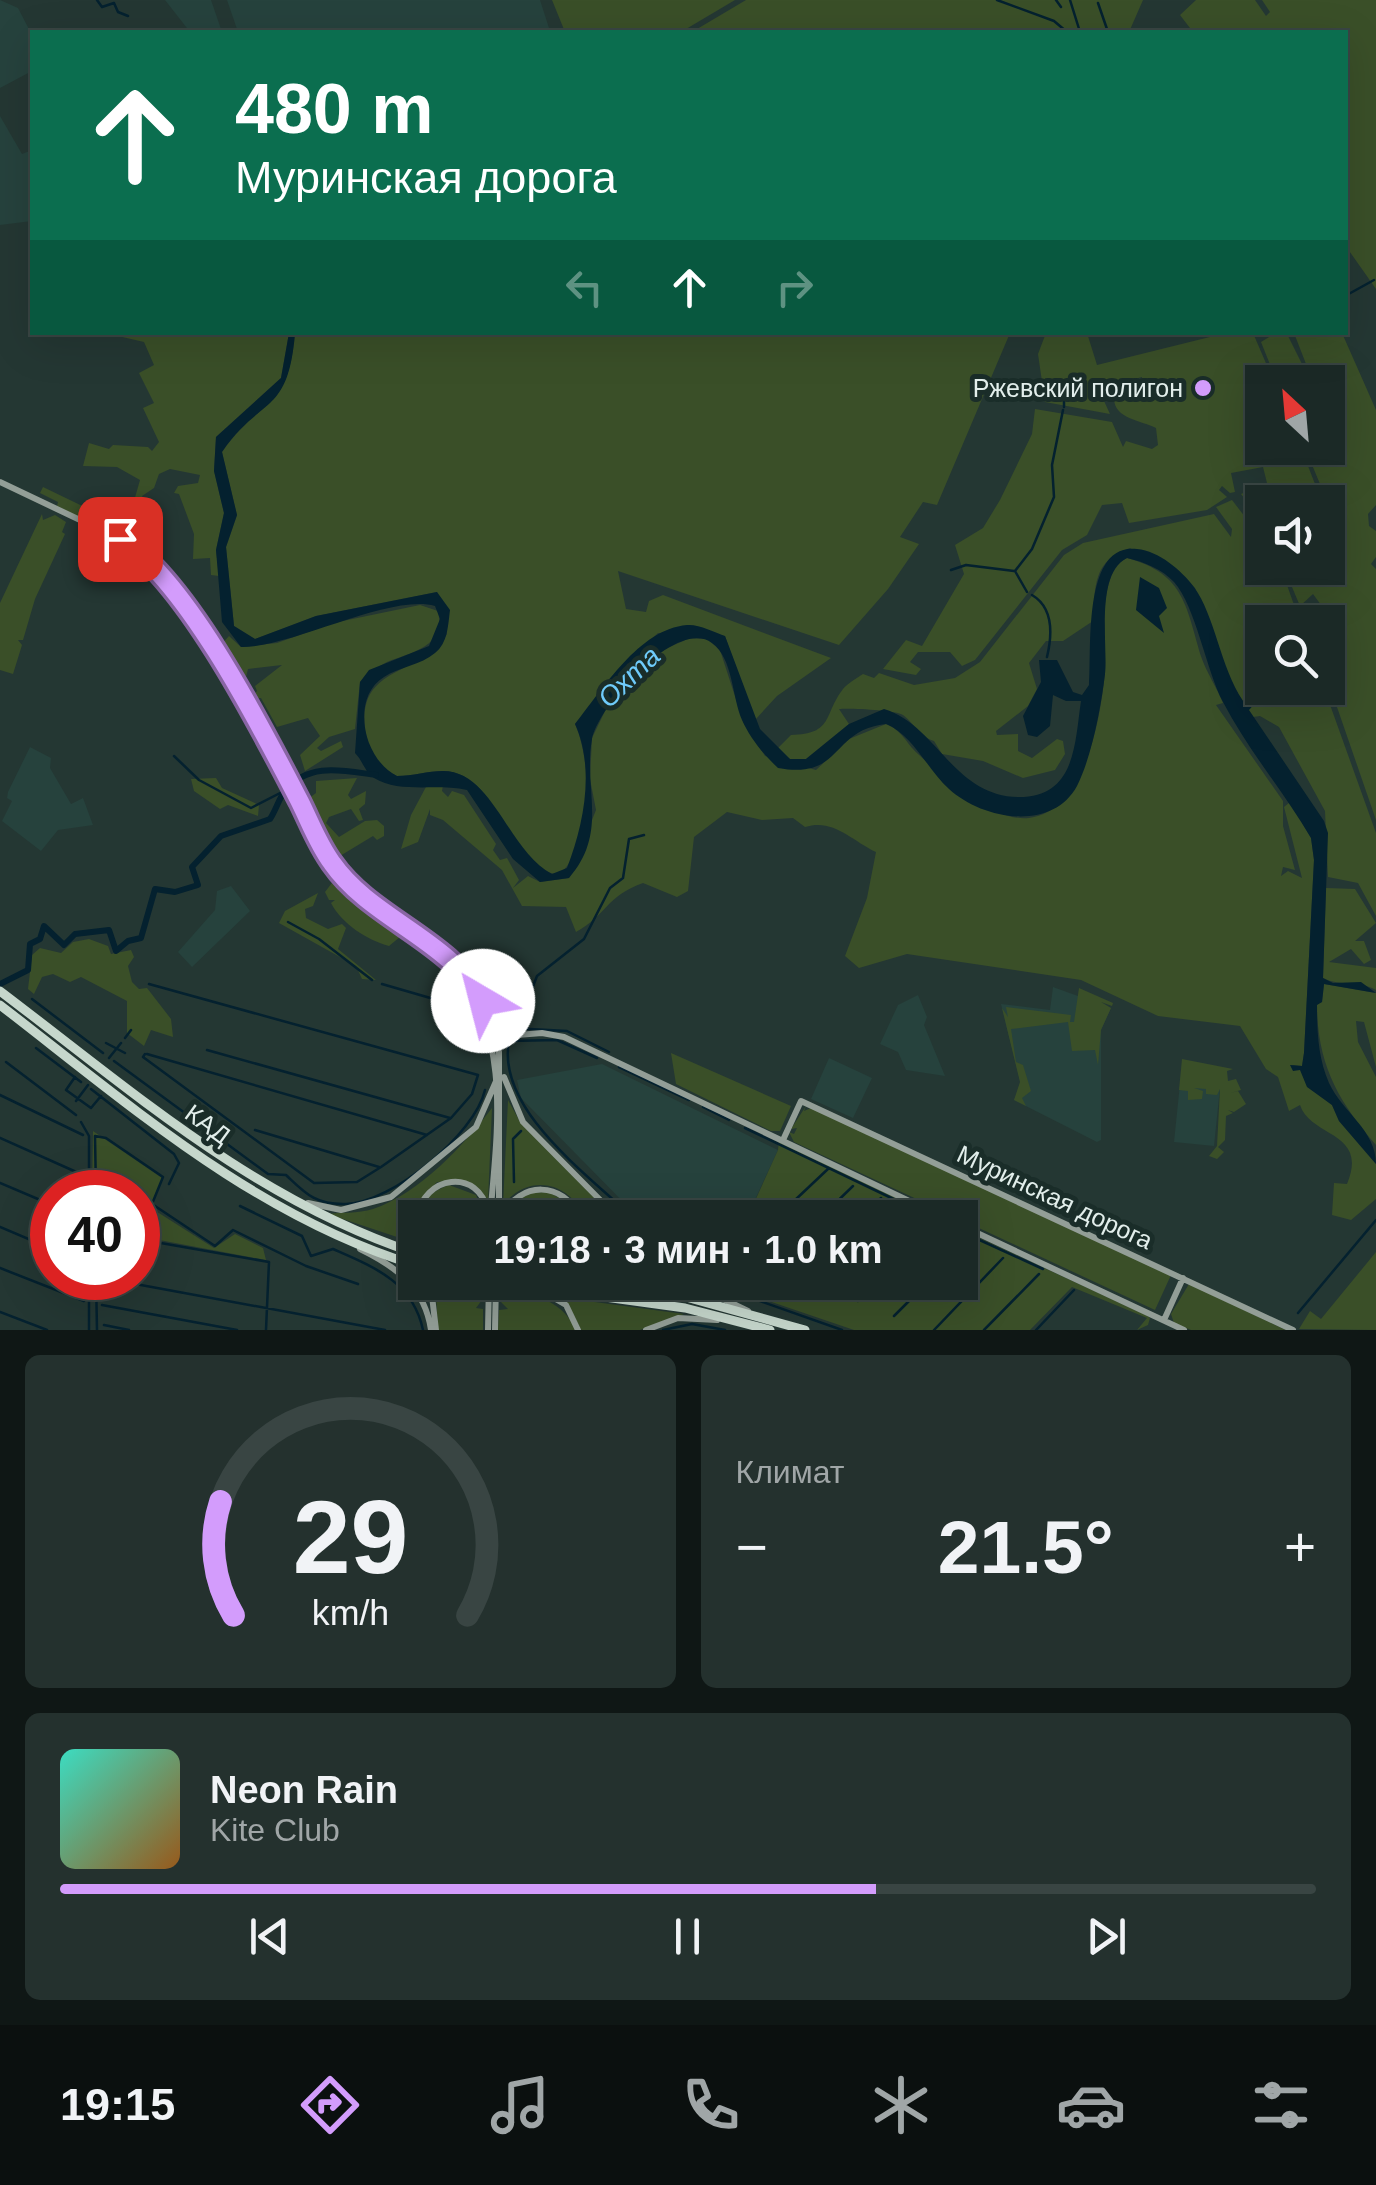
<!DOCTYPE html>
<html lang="ru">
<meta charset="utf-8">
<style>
:root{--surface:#1b2926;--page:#24312e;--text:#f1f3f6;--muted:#a0a6a7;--line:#394543;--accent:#d39cfc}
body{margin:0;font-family:Arial,sans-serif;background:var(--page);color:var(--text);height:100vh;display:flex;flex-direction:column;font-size:38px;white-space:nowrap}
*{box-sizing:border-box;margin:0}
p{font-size:32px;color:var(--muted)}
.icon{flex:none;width:55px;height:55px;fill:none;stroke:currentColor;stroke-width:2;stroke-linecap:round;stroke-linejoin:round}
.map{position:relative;height:1330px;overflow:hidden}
.panel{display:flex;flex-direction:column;gap:25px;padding:25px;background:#0f1715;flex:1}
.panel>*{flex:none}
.hud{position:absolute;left:30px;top:30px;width:1318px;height:305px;border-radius:0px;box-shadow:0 10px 40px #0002,0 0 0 2px var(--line);background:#0b6e4f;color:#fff;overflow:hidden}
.needle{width:65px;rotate:334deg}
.controls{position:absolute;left:1245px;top:365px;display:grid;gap:20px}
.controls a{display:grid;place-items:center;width:100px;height:100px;border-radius:0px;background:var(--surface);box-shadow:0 10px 40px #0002,0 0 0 2px var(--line);font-size:50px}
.speed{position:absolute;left:30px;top:1170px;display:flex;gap:20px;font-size:50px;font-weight:700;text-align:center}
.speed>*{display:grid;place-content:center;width:130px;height:130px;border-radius:50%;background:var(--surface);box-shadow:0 10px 40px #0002,0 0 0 2px var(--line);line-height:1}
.speed .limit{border:15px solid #d22;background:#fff;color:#111}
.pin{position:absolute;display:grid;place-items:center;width:85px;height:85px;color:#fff;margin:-42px;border-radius:20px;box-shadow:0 5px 15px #0006}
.me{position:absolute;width:110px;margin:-55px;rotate:323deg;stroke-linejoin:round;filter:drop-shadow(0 0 8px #0008)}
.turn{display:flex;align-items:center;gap:35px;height:210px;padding:0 40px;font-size:45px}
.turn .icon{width:130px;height:130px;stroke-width:2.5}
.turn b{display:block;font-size:70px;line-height:85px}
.lanes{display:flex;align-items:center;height:95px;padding:0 40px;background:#0003;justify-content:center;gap:50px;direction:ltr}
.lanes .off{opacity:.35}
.big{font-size:75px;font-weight:800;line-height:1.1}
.panel .widget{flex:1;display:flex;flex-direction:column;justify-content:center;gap:15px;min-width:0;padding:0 35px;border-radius:15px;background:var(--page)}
.panel .dial{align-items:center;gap:0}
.dial svg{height:260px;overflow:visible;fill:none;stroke:var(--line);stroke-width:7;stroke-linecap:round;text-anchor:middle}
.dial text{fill:var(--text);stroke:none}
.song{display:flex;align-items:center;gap:30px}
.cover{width:120px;height:120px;border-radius:15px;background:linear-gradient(135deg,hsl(170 70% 55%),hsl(30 70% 35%))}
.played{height:10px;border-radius:5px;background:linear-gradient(90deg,var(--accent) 65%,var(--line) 65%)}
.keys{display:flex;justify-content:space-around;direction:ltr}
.heat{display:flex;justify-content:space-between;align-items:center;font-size:55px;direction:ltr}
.panel .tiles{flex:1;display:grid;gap:25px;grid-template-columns:1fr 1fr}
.widget:last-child{grid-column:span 2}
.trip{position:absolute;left:398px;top:1200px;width:580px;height:100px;border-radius:0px;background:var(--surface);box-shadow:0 10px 40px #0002,0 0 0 2px var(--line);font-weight:800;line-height:100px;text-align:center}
.menu{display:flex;height:160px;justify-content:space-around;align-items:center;background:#0b100f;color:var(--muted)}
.menu .icon{width:70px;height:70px}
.menu .on{color:var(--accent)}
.menu b{font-size:45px;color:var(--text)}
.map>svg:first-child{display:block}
</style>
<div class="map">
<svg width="1376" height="1330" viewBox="0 0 1376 1330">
<rect width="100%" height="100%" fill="#243733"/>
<!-- built -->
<path fill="#26423d" d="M0 0 18 8 32 35 29 62 32 71 0 88Z
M165 0H211L222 32H190Z
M227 0H540L550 31 238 32Z
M0 116 22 154 32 150V221L0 225Z
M30 747 51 758 50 768 71 804 83 798 93 825 58 830 41 851 2 821 12 801 7 798 8 792Z
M231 886 250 911 192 967 178 952 215 910 217 891Z
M1053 987 1111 1008 1101 1030V1140L1097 1142 1014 1100 1021 1085 1001 1004 1050 1010Z
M918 995 927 1017 924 1025 945 1076 906 1070 898 1052 880 1044 898 1005Z
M829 1058 872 1078 853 1118 811 1099Z
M602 1064 778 1150 747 1217H638L521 1098 517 1080Z
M1181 1074 1221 1078 1214 1146 1174 1142Z"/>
<!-- green -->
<path fill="#3a4f28" d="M552 0H735L681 32H565Z
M746 0H1143L1129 32H692Z
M1196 0H1255L1266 16 1270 12 1262 0H1376V289L1345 245V32H1193L1180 15Z
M1277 332 1288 336 1311 382H1277L1261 342Z
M105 333H289L281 378 216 437 214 471 224 513 216 550 219 576 211 575 210 558 193 559 194 534 179 494 174 493 178 486 198 483 200 475 170 469 159 474 154 488 142 496 149 508 131 516 136 525 118 516 126 498 134 501 140 480 117 467 83 466 89 443 109 449 113 445 148 447 152 451 159 442 143 408 154 403 139 373 154 365 144 342Z
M295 333H1010L937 505 923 502 900 537 919 544 888 589 839 645 618 571 626 609 646 612 649 601 663 595 831 658 777 696 755 720 725 636 658 633 621 667 575 724C592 762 593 844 560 874 501 874 505 773 443 771 429 771 412 776 397 776 377 766 370 756 366 734 354 664 420 678 447 634L437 592 316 616 255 639 234 626 226 547 237 515 222 452C260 397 288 414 295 333Z
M1046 333H1087L1097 365 1226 333H1253L1274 382H1262V448H1301L1322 502H1262V519L1254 505 1256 497 1245 499 1241 494 1267 483 1263 467 1231 473 1235 492 1230 493 1222 486 1219 490 1227 497 1207 510 1129 523 1122 503 1102 505 1087 535 1062 550 975 660 962 666 950 652H918L910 662 921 669 916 675 883 669 906 640 922 646 964 574 955 545 983 528 1000 500 1032 434 1035 409 1112 422 1123 447 1126 441 1152 449 1158 445 1156 428C1140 420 1115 419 1114 399L1142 385V377L1116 384 1093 378 1089 383 1099 390 1110 414 1045 402 1038 354Z
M1294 333H1342L1376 410V505L1368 514 1369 526 1376 531V557L1371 564 1376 569V820L1328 681V622H1323L1324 609 1313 594 1300 606 1284 568H1328V546L1340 532 1305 448H1328V382H1313Z
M43 487 128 528 146 553 57 506 58 502 40 493Z
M1232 500 1262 539V568H1281L1300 622H1262V688H1324L1376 833V916L1358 883 1328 877 1325 811 1279 727 1260 716 1253 717 1248 710 1251 696 1243 701 1228 679 1195 588 1130 548C1093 560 1095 586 1093 621L1063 641H1046L1029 663 1037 689 1028 706 996 731 997 735 1018 734V751L1032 758 1057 739 1063 741 1065 754 1055 770 1023 778 983 761 942 754 934 741C918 736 915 724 903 715 895 710 849 708 839 709L849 724 806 759H790L776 750 791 735C834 734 823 715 843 689 848 683 857 678 863 674L874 678 879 673 914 685 955 678 980 662 1064 555 1083 543 1214 514 1231 537 1232 529 1216 507Z
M42 514 43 520 55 515 66 522 62 532 65 534 35 599 23 640H18L22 645 13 674 0 670V603Z
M1127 558C1186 574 1186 608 1202 659 1207 673 1217 688 1223 703L1216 705 1283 801V826L1295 870 1283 867 1281 876 1288 871 1302 878 1284 807 1290 802 1311 838 1314 860 1304 1053 1302 1066 1291 1065 1301 1070 1307 1086 1332 1105 1339 1121 1376 1164V1199L1351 1220 1332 1215 1334 1183 1347 1184C1369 1131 1311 1138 1300 1105L1289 1111 1278 1077 1266 1069 1240 1026 1158 1016 1081 980 907 954 859 968 845 956 867 898 876 852C851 840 833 818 805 827L793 818 762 820 727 812 694 837 688 891 677 897 643 883C606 896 607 915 576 932L566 907 522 906 502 870 443 820 430 815V809L418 842 401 849 411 815 427 785H443L442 791 448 797 452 791 464 795 496 844 493 850 500 860 507 858 519 880 513 888 528 876 540 882 569 878 596 810 590 779 592 738 606 709 665 649 690 638 707 639 720 650 743 721 765 756 816 770 849 739 886 724C903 731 905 742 918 754 944 778 992 822 1029 818 1085 811 1100 721 1105 673 1107 644 1095 574 1127 558Z
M420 605 438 611C446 647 412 652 387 662 377 667 369 675 360 682L355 729 329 737 317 748 321 751 341 741 343 747 305 771 300 755 320 736 308 718 277 727 261 698 250 699 257 691 255 686 282 665 248 669 246 677 235 678 200 622 212 637 216 634 220 646 229 636 241 647 277 643 333 623Z
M216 778 222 788 259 805 258 816 228 805 220 809 194 791 191 779Z
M357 778 348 795 351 799 366 791 365 804 359 809 363 820 359 821 351 809 329 817 326 823 339 837 365 821 377 820 384 826V836L377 840 373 836 335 859 308 799 316 793V781Z
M338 875 355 892 351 896 365 907 370 903 406 932 389 946C367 940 342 924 331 903L335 900H329L325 892Z
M1326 888 1355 889 1376 923 1355 941H1364L1371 960 1364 964 1351 949 1329 962 1376 968V990C1358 980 1341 987 1323 978Z
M318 893 313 906 305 909 306 918 328 929 342 924 346 928 338 949 376 980 362 979 356 966 279 923 285 911Z
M89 939 108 946 111 954 131 950 134 957 128 966 132 982 139 989 147 988 171 1019 173 1037 151 1030 144 1046 127 1033V1001L81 977 70 982 53 974 42 977 34 994 28 989 32 955 40 948 61 953 73 942Z
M1324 984 1376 993V1067L1364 1022 1356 1021 1358 1042 1376 1077V1145C1338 1101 1317 1064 1317 1004L1322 1002Z
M1079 988 1113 1003 1112 1006 1101 1002 1111 1008 1101 1030 1098 1065 1095 1050 1072 1051 1068 1022 1011 1029 1016 1062 1023 1065 1031 1091 1022 1098 1026 1106 1014 1100 1020 1082 1002 1008 1008 1017 1006 1007 1071 1015 1070 1022H1074Z
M671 1053 791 1106 780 1131H771L676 1084Z
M1182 1059 1233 1069 1227 1071 1228 1081 1236 1079 1241 1090 1230 1093 1238 1091 1246 1104 1234 1112 1228 1110 1233 1113 1226 1116 1225 1140 1218 1147 1224 1152 1217 1159 1209 1156 1217 1146 1220 1089 1217 1095 1206 1094V1089L1194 1088 1203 1091 1202 1099 1188 1100V1091L1179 1090Z
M508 1100 519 1120 615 1217H584C569 1181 528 1173 503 1205Z
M806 1106 804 1111 811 1108 1171 1275 1155 1310 794 1142 789 1132 794 1134 797 1128 791 1129Z
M492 1108 488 1201 465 1181 437 1182 416 1206 415 1243 328 1214C339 1212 358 1214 373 1209 420 1193 464 1145 492 1108Z
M93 1131 162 1178 151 1208 214 1248 235 1234 263 1248 266 1260 138 1236V1192H92Z
M779 1140 936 1217 717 1218 724 1204 749 1214 778 1150Z
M449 1185 476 1195 485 1217 420 1218C421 1198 432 1192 449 1185Z
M548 1192 567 1202 577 1218H505L525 1193Z
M960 1229 1146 1315 1150 1318 1148 1325 1137 1330 1147 1318 1072 1287 1030 1330H854L716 1283 960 1282Z
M1376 1252V1330L1299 1329 1310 1311 1321 1319Z
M1189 1284 1286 1330H1191L1174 1323 1171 1314Z
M456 1285C498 1288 557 1287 576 1330H498L499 1310 508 1309 501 1302 482 1300 476 1308 483 1309V1330H438L436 1294Z
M565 1298 684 1314 640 1330H581Z"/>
<!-- water -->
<path fill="#04212f" d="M289 333H295C288 417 261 395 222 452L237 515 226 547 234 626 255 639 316 616 437 592 450 610C448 625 448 643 435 653 421 665 399 667 384 677 350 698 363 759 397 776 413 776 428 771 443 771 493 771 508 851 552 874L567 868C584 824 595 768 575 724 603 689 639 629 687 625 699 624 714 632 725 636L760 729 790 759H806L849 724 884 709C938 725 954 800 1024 797 1076 794 1075 741 1081 701H1066L1053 695 1050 726 1037 737 1028 735 1023 716 1041 682 1039 660H1057L1073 692 1082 695 1089 685C1092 649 1082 542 1137 549 1159 551 1181 570 1194 587 1215 616 1220 666 1243 701L1252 695 1256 702 1249 710 1324 821 1328 833 1323 978 1333 983 1361 982 1376 993 1324 984 1322 1002 1317 1005C1317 1031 1318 1058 1329 1083 1343 1113 1376 1130 1376 1164L1339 1121 1332 1105 1307 1087 1300 1070 1293 1071 1290 1065 1302 1066 1304 1053 1314 860 1311 838C1284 792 1248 750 1223 702 1206 670 1196 607 1174 582 1162 569 1144 562 1127 558 1095 573 1108 645 1105 674 1101 707 1092 756 1077 786 1052 832 983 820 949 789 927 769 913 735 886 724 830 730 843 780 778 768 764 755 750 738 742 720 732 697 733 658 712 643 676 617 598 707 592 739 583 789 609 832 569 878L540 882 513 859 467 790C436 783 400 794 374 778 364 771 363 761 355 753L360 682 369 670 429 646 440 619 435 606C390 593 291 648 241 647L222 622 216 550 224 513 214 471 216 437 281 378Z
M1140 577 1159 588 1167 608 1159 616 1164 633 1136 610Z"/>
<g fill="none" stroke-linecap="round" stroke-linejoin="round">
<!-- stream -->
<path stroke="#04212f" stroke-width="2.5" d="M97 0 102 7 114 3 118 12 128 16
M997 0 1054 21 1067 32
M1056 0 1061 7
M1070 0 1080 32
M1098 3 1108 32
M1345 296 1374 280
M1064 407V384
M951 570 966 565 1014 571
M1027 592 1015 571 1032 549 1054 497 1052 465 1063 410
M1032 595C1054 608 1052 636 1047 657
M174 756 199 780 251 808 284 791
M288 922 319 939 372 980
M382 984 451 1004
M32 999 103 1053
M510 1028 511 1020 522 1015 537 976 584 939 610 888 623 878 629 839 644 835
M511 1028 567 1031 609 1052
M125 1038 131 1030
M509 1041C496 1110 589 1175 633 1218
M510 1041 557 1040 597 1058
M106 1043 125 1053
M36 1048 81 1082
M207 1050 450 1118
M145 1054 143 1057 314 1183 357 1182 381 1167 451 1118 472 1094 478 1075 149 984
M147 1054 427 1135
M109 1058 121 1043
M114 1061 268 1174 286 1175C305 1193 315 1205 346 1204 392 1203 475 1134 485 1090
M6 1062 76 1115
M619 1067 689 1100
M75 1077 66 1090 91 1108 101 1096
M91 1089 174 1154 179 1163 169 1184
M0 1095 83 1135
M76 1101 88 1085
M703 1107 729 1120
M81 1122 89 1136V1192
M745 1128 931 1217
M255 1130 379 1167
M0 1138 83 1175
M514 1182 513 1139 521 1131
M0 1183 52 1205
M96 1192 95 1136 106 1138 163 1177 152 1204 215 1246 233 1230 306 1266 358 1284
M240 1206 302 1236 311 1256 333 1249C374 1267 413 1282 423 1330
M776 1218 829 1168
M820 1218 853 1186
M861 1218 881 1198
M904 1218 909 1212
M0 1227 52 1249
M960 1231 1043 1269
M138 1239 269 1262 266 1330
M960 1251 968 1242
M0 1268 84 1301
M89 1278V1330
M96 1278 97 1330
M103 1278 385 1330
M706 1282 842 1330
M831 1290 839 1282
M858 1301 876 1282
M102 1305 237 1330
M0 1312 47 1330
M1298 1313 1376 1220
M894 1316 928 1282
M104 1325 129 1330
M663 1330 692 1324 725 1330
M934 1330 1003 1258
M984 1330 1039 1274
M1036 1330 1074 1290"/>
<!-- river -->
<path stroke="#04212f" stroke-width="6" d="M0 984 28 970 30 944 40 939 44 926 64 945 75 934 109 930 116 951 128 941 141 938 155 889 175 892 198 885 192 867 221 836 270 819C276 810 279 798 285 791 309 761 345 771 376 775"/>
<!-- secondary -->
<path stroke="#939e97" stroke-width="6" d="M0 482 120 539 164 574 259 725 332 863 457 964 474 985 491 1017 499 1052V1218
M452 965C513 1035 497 1132 490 1218
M491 1037 542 1033 564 1037 945 1218
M504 1077 523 1122 618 1218
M783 1140 801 1101 1293 1330
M308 1203 341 1210 391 1197 476 1127 497 1079
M502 1216C520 1181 563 1180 580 1218
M417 1218C423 1175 479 1167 488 1212
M960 1225 1184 1330
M360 1249C397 1267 425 1288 431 1330
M688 1282 748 1311
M540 1290 566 1305 578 1330
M1164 1320 1183 1278
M436 1330 432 1296 445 1282
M488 1330 489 1282
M495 1330 496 1282
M646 1330 678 1318 717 1320"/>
<!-- highway -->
<path stroke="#c6d7cc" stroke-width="9" d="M0 991C132 1091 255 1200 415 1253
M0 1005C130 1105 255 1216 415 1265
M496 1282 685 1308 770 1330
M584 1282 686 1297 805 1330"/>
</g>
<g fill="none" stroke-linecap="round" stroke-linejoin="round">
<defs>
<path id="route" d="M120 539C187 580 262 729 300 802 310 822 318 844 332 863 371 919 449 939 483 1001"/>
</defs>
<!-- route casing -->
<use href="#route" stroke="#8965a4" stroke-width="25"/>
<!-- route -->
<use href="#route" stroke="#d39cfc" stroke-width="18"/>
</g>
<!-- markers -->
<circle fill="#d39cfc" stroke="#1a2d29" stroke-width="4" cx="1203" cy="388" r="10"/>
<g text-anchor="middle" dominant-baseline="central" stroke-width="10" stroke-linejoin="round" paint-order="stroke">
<!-- poi labels -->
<g font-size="25" fill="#e2eeeb" stroke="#1a2d29" text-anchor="end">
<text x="1183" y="388">Ржевский полигон</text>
</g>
<!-- street labels -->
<g font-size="25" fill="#e2eeeb" stroke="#1a2d29">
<text transform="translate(208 1124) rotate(36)">КАД</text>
<text transform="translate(1055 1197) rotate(25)">Муринская дорога</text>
</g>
<!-- water labels -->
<g font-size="28" font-style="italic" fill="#6fcbfb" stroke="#1a2d29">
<text transform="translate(629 677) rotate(-44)">Охта</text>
</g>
</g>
</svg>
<div class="controls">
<a><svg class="needle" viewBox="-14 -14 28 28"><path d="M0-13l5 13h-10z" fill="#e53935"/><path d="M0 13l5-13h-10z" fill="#a0a6a7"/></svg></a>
<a><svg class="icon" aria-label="sound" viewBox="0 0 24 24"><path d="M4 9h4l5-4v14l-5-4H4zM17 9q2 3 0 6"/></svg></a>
<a><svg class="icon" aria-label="search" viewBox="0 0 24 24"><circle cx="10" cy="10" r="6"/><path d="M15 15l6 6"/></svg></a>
</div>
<div class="speed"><div class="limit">40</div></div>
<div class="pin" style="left:120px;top:539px;background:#d93025"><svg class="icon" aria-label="arrive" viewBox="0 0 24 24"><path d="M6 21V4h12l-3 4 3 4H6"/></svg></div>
<svg class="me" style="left:483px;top:1001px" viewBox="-20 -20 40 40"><circle r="19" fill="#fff"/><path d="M0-13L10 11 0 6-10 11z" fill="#d39cfc"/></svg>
<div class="trip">19:18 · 3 мин · 1.0 km</div>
<div class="hud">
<div class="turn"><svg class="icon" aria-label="ahead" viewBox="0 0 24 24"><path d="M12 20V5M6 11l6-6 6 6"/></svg><div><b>480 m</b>Муринская дорога</div></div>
<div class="lanes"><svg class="icon off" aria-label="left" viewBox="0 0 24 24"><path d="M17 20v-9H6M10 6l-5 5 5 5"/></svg><svg class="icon" aria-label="ahead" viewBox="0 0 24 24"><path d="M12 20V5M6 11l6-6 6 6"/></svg><svg class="icon off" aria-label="right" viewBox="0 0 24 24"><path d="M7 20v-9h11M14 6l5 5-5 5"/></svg></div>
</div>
</div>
<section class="panel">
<div class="tiles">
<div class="widget dial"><svg viewBox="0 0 100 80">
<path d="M14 69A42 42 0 1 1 86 69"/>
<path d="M14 69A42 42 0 0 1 10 34" stroke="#d39cfc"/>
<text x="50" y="56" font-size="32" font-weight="700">29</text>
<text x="50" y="72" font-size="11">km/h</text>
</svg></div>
<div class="widget"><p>Климат</p>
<div class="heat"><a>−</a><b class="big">21.5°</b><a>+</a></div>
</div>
<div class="widget">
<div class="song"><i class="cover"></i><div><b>Neon Rain</b><p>Kite Club</p></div></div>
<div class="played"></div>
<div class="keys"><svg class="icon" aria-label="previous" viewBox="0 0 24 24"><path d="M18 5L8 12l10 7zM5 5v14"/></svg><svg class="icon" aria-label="pause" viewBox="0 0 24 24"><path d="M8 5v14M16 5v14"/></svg><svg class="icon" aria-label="next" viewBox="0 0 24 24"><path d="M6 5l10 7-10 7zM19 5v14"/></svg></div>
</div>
</div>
</section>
<nav class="menu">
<b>19:15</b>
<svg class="icon on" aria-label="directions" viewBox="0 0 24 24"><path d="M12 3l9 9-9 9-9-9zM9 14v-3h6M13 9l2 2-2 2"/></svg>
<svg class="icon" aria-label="music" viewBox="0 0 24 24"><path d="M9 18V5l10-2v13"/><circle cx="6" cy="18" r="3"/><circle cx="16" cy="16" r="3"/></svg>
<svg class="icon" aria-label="phone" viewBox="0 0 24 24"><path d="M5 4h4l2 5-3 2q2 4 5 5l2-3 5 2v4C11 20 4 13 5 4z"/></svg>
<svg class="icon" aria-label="climate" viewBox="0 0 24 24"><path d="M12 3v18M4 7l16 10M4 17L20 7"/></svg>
<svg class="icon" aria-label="car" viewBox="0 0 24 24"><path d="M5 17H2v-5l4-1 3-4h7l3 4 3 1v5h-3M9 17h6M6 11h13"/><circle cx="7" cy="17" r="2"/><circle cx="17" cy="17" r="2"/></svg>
<svg class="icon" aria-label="filters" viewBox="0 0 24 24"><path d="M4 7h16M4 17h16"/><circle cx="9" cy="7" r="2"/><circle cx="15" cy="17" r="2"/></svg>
</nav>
